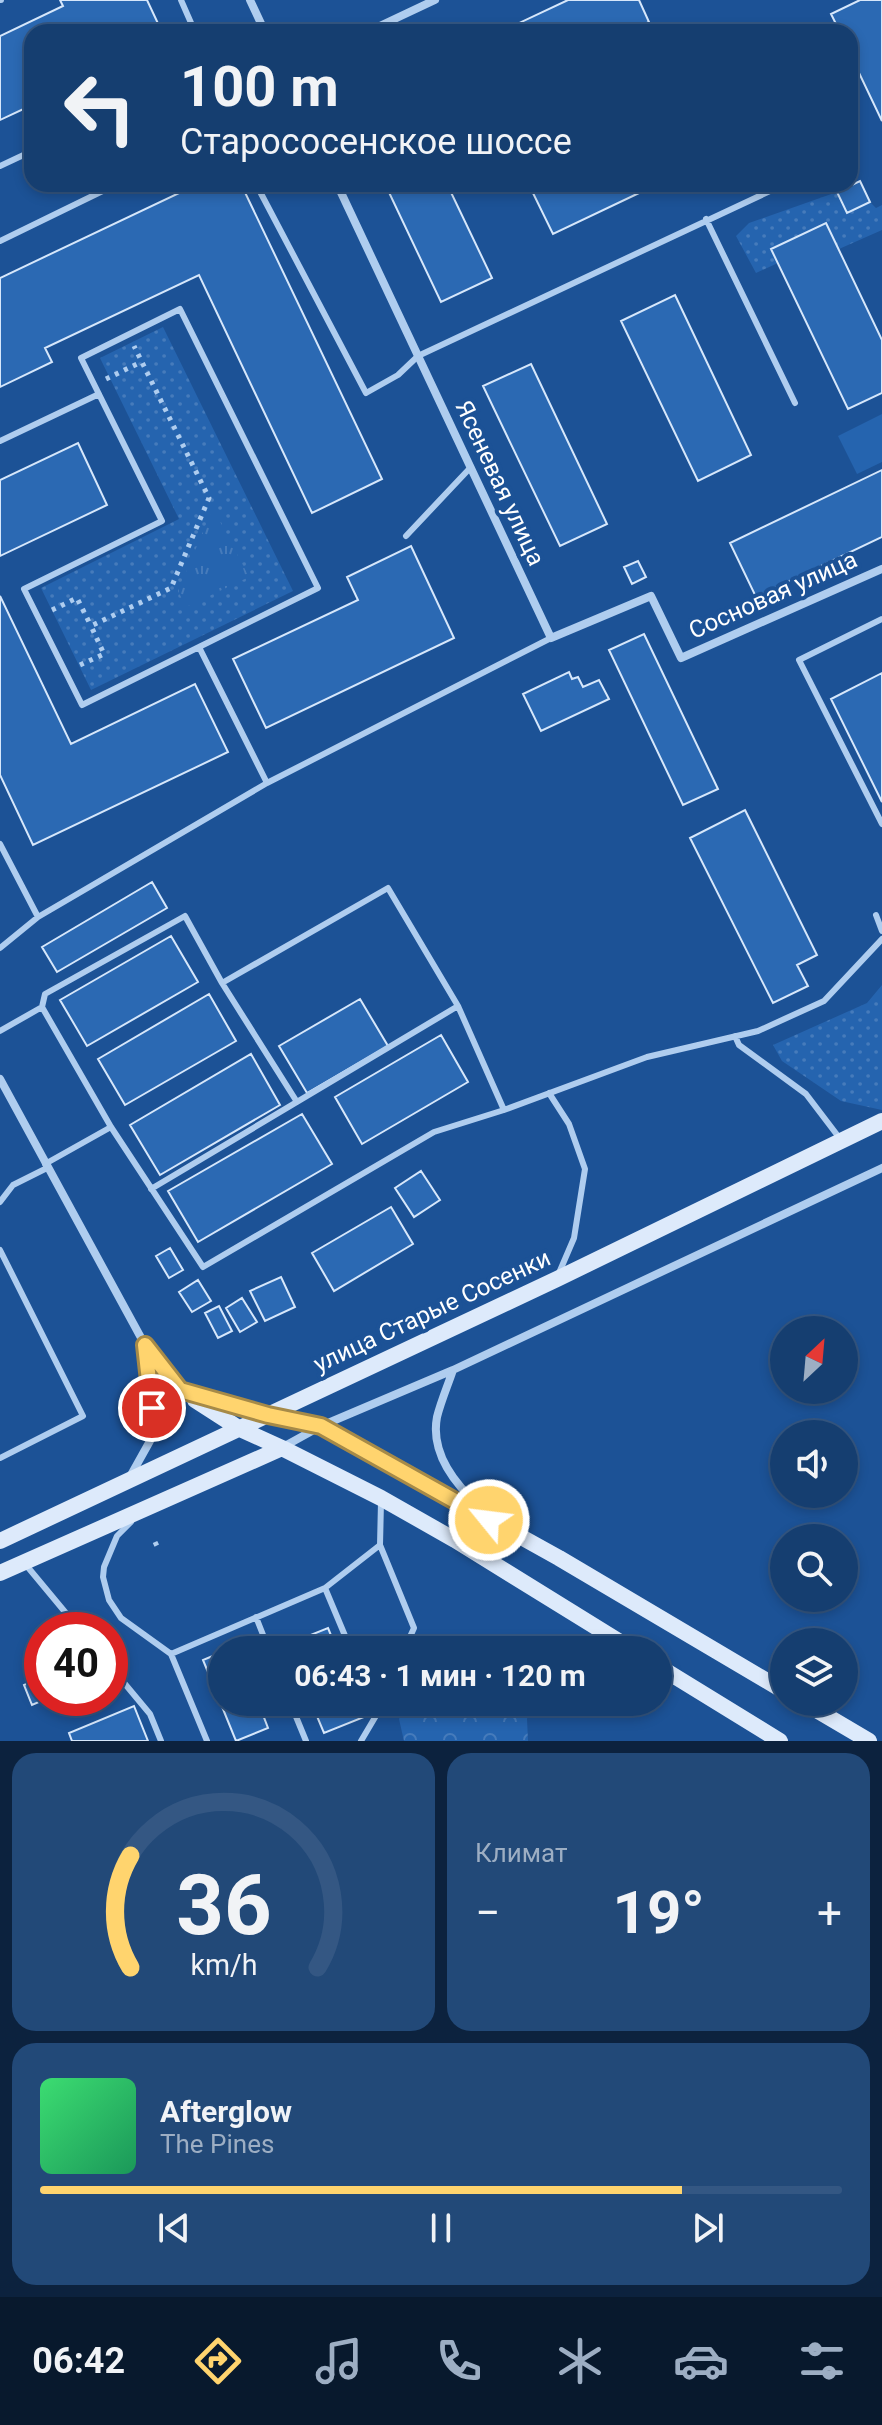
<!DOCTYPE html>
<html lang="ru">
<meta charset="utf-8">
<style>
:root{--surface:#153e70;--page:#224978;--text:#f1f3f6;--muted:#9daec3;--line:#345783;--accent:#ffd46e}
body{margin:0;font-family:Roboto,sans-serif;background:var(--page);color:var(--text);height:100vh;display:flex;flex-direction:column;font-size:30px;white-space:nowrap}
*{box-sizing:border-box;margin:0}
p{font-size:26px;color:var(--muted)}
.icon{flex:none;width:44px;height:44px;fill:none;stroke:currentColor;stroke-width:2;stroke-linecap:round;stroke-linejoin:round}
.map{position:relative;height:1741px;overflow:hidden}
.panel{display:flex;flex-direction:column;gap:12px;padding:12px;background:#0c223e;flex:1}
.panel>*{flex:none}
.guide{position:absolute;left:24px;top:24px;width:834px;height:168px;border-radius:24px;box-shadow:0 4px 12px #0003,0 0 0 2px var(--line);background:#153e70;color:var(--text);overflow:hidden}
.needle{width:52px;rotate:26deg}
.controls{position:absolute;left:770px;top:1316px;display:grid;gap:16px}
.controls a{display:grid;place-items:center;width:88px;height:88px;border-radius:50%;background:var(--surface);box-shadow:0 4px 12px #0003,0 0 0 2px var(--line);font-size:40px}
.speed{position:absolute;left:24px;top:1612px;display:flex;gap:16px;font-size:40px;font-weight:700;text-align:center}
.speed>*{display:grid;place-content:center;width:104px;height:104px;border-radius:50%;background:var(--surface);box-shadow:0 4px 12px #0003,0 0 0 2px var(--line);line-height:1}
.speed .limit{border:12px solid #d22;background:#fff;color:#111}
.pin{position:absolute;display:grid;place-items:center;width:68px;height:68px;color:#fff;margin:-34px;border:4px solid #fff;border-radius:50%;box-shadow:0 2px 8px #0007}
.me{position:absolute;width:88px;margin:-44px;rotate:299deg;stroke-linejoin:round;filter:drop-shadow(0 0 6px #0008)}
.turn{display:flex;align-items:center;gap:28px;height:168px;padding:0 24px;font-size:36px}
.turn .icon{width:104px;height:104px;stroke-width:2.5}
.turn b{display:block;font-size:56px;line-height:68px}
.big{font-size:60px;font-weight:700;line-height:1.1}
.panel .tile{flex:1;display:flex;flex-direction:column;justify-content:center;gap:12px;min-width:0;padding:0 28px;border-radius:24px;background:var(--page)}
.panel .dial{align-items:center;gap:0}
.dial svg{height:208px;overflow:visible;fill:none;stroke:var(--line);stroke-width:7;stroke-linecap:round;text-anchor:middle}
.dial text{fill:var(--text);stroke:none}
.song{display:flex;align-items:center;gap:24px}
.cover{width:96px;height:96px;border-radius:12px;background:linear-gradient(135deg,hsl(140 70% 55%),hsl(150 70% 35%))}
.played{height:8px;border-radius:4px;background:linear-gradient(90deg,var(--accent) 80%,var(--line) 80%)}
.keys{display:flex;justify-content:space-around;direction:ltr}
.heat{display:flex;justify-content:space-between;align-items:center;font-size:44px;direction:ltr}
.panel .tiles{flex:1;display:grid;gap:12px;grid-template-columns:1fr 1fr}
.tile:last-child{grid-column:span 2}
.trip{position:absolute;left:208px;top:1636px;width:464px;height:80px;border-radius:40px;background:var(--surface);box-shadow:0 4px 12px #0003,0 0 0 2px var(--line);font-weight:700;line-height:80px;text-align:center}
.tab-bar{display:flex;height:128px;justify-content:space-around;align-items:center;background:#08192d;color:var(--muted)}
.tab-bar .icon{width:56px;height:56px}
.tab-bar .current{color:var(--accent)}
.tab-bar b{font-size:36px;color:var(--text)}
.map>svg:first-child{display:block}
</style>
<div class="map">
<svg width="882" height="1741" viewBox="0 0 882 1741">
<defs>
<pattern id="grass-dots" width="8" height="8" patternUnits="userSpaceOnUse" patternTransform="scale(2)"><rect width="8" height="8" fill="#2564af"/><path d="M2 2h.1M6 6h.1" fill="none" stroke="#467bbb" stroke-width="1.8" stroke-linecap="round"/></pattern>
<pattern id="forest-crowns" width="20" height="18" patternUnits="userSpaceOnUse" patternTransform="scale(2)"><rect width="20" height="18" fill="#2564af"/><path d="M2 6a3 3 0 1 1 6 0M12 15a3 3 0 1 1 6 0" fill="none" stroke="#467bbb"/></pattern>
<pattern id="park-tufts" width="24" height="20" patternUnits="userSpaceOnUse" patternTransform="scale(2)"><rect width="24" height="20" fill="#2564af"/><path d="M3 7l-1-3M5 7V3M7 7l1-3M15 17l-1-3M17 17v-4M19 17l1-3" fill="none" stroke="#467bbb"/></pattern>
</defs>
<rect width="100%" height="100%" fill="#1c5296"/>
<!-- grass -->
<path fill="url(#grass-dots)" d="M837 192 847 213 870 202 876 208 882 205V230L839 249 826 224 771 250 778 263 756 273 736 236 749 223Z
M163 327 293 591 91 690 41 588 179 519 100 358Z
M882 985V1110L841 1101 782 1061 773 1045 867 1003Z"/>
<!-- forest -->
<path fill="url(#forest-crowns)" d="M407 1702H530L527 1719 528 1741H404L399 1719Z"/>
<!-- park -->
<path fill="url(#park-tufts)" d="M213 508 249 577 186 607 178 591Z"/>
<!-- garden -->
<path fill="#2564af" d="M882 414V462L857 474 838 436Z"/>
<!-- building -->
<path fill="#2b69b3" stroke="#d6e7fb" stroke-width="2" d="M60 0H147L162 32H32V105L0 120V36L63 6Z
M568 0H639L649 22 627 32H500Z
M860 0H882V121L850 54V32H840L831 14Z
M860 181 870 202 847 213 837 192Z
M198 184H241L382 479 312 513 199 275 45 348 52 362 0 387V278Z
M385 184H447L492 278 441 302Z
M542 184H658L553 234 531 189Z
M826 223 882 340V393L848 409 771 249Z
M675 295 751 455 698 481 621 321Z
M531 364 607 524 560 546 483 386Z
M78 443 107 505 0 556V480Z
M882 470V537L756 597 730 543Z
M411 546 454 638 266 728 233 659 358 600 347 577Z
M638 561 646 577 632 584 624 567Z
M0 596 71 744 195 684 228 752 33 845 0 775Z
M644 634 718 789 683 805 609 650Z
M569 672 572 679 578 677 583 687 599 680 609 699 541 731 523 694Z
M882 673V802L831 699Z
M745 810 817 955 797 965 808 986 773 1003 690 838Z
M152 882 167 908 57 972 42 947Z
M171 936 198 982 87 1046 60 1000Z
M209 994 236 1041 125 1105 98 1059Z
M360 999 388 1046 307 1093 279 1046Z
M441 1035 468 1082 362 1144 335 1097Z
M251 1054 280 1105 160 1175 130 1125Z
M302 1114 332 1164 198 1242 168 1191Z
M421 1171 440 1200 414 1217 395 1188Z
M391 1207 413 1244 334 1291 312 1253Z
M170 1248 183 1270 169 1278 156 1256Z
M281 1277 295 1307 265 1321 250 1291Z
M198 1280 211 1301 192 1312 179 1292Z
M242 1298 257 1322 240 1332 226 1308Z
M219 1306 232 1331 218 1338 205 1313Z
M328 1628 337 1650H290L288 1644Z
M222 1652V1702H258L268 1728 236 1741 203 1660Z
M42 1677V1698H48L32 1705 24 1685Z
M311 1702H358L364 1717 324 1733Z
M134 1706 148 1741H72L69 1733Z"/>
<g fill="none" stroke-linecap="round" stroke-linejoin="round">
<!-- path -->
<path stroke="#afcdef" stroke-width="5" stroke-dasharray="4 6" stroke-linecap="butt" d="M106 379 141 362
M52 610 77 598 91 626
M80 665 104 654 91 626 171 588 209 498 134 346
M155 1542 158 1548"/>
<!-- lane -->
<path stroke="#afcdef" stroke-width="6" d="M0 0H1
M181 0 195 32
M0 166 32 151
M256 184 366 393 398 375 418 356 785 184
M706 219 795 403
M0 241 117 184
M0 441 99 394
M406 536 471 467
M882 619 799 660 882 824
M199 647 82 705 24 589 162 521 81 358 180 309 318 588 199 647 267 783
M0 844 38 917 267 783 551 638
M876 915 882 931
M0 948 38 917
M222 983 388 888 458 1006 504 1110
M42 1007 45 994 185 916 222 983 297 1102
M0 1031 42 1007 111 1127 203 1267 434 1132 504 1110 647 1057 758 1031 824 1001 882 939
M735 1036 739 1045 806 1094 841 1140
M549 1093 569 1124 585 1169 574 1238 559 1273
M45 1164 111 1127
M151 1189 458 1006
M0 1202 13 1185 47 1168
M0 1250 83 1416 0 1458
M131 1522 117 1536 104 1567 103 1577 109 1600 121 1618 171 1654 207 1741
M380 1545 414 1628 404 1650
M26 1565 80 1630
M325 1588 351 1650
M256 1617 269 1650
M171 1654 325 1588 380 1545 381 1502
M110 1666 150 1714 161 1741
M290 1702 306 1741
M361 1741 377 1714 372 1702"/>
<!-- street -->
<path stroke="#afcdef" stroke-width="8" d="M250 0 265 32
M367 32 435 0
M337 184 551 638 651 596 681 658 882 569
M0 1079 145 1345 180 1390
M453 1370C448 1385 441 1401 437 1417 430 1454 456 1485 481 1508
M283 1447 321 1426 453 1370 882 1168
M131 1475 150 1441 152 1408 145 1346"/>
<!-- secondary -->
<path stroke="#ddeafb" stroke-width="16" d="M180 1390 268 1415 321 1426 559 1558 784 1691
M195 1400 240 1429 282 1448 381 1498 455 1540 633 1650
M0 1541 557 1279 882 1121
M0 1573 282 1448
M658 1666 780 1741
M803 1702 869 1741"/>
</g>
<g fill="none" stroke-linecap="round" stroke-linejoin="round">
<defs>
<path id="route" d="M152 1408 145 1345 180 1390 268 1415 321 1426 489 1520"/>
</defs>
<!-- route casing -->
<use href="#route" stroke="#a68a48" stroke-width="20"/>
<!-- route -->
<use href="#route" stroke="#ffd46e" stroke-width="14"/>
</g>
<g text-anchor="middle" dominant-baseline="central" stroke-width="8" stroke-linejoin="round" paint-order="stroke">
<!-- street labels -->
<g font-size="24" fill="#fff" stroke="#1c5296">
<text transform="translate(500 483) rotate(65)">Ясеневая улица</text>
<text transform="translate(773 595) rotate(-24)">Сосновая улица</text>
<text transform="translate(432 1311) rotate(-25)">улица Старые Сосенки</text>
</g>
</g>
</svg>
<div class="controls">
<a><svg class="needle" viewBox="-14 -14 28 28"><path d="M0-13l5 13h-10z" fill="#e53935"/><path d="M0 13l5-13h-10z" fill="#9daec3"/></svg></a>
<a><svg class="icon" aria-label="sound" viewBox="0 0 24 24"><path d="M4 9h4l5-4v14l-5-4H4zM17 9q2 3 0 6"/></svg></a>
<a><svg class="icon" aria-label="search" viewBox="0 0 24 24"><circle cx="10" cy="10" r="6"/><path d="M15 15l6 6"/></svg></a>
<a><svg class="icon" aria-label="layers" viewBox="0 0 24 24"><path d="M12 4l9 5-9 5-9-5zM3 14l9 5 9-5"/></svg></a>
</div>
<div class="speed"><div class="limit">40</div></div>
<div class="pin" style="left:152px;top:1408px;background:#d93025"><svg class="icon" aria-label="arrive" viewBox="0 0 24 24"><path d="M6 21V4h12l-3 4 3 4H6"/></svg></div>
<svg class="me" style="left:489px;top:1520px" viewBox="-20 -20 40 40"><circle r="17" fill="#ffd46e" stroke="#fff" stroke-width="3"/><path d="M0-11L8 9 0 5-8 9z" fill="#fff"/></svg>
<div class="trip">06:43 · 1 мин · 120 m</div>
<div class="guide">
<div class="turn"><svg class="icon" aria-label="left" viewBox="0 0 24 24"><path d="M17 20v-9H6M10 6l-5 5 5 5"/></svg><div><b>100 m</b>Старососенское шоссе</div></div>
</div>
</div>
<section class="panel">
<div class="tiles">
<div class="tile dial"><svg viewBox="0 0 100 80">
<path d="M14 69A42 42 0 1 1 86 69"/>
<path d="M14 69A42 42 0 0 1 14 26" stroke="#ffd46e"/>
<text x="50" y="56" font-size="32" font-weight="700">36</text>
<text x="50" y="72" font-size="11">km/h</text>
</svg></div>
<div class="tile"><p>Климат</p>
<div class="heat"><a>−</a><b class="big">19°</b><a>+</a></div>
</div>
<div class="tile">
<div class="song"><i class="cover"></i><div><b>Afterglow</b><p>The Pines</p></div></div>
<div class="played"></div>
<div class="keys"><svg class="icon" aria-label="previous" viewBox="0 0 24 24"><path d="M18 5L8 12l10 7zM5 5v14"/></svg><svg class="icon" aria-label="pause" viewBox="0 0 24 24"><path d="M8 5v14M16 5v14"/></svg><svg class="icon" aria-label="next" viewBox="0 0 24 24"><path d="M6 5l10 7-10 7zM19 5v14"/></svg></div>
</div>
</div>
</section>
<nav class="tab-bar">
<b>06:42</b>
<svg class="icon current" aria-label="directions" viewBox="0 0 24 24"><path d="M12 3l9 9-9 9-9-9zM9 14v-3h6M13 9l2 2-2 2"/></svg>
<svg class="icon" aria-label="music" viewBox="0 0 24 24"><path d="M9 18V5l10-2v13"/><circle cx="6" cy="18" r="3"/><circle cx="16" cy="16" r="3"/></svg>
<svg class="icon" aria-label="phone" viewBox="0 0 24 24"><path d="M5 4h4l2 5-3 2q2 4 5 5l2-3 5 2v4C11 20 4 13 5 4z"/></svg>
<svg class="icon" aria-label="climate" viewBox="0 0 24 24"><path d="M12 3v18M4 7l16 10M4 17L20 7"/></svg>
<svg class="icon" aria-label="car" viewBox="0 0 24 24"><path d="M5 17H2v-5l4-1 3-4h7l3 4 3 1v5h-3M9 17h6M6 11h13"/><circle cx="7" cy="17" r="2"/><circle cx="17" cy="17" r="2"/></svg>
<svg class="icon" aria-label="filters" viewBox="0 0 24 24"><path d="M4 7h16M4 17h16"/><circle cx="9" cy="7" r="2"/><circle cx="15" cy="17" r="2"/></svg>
</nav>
